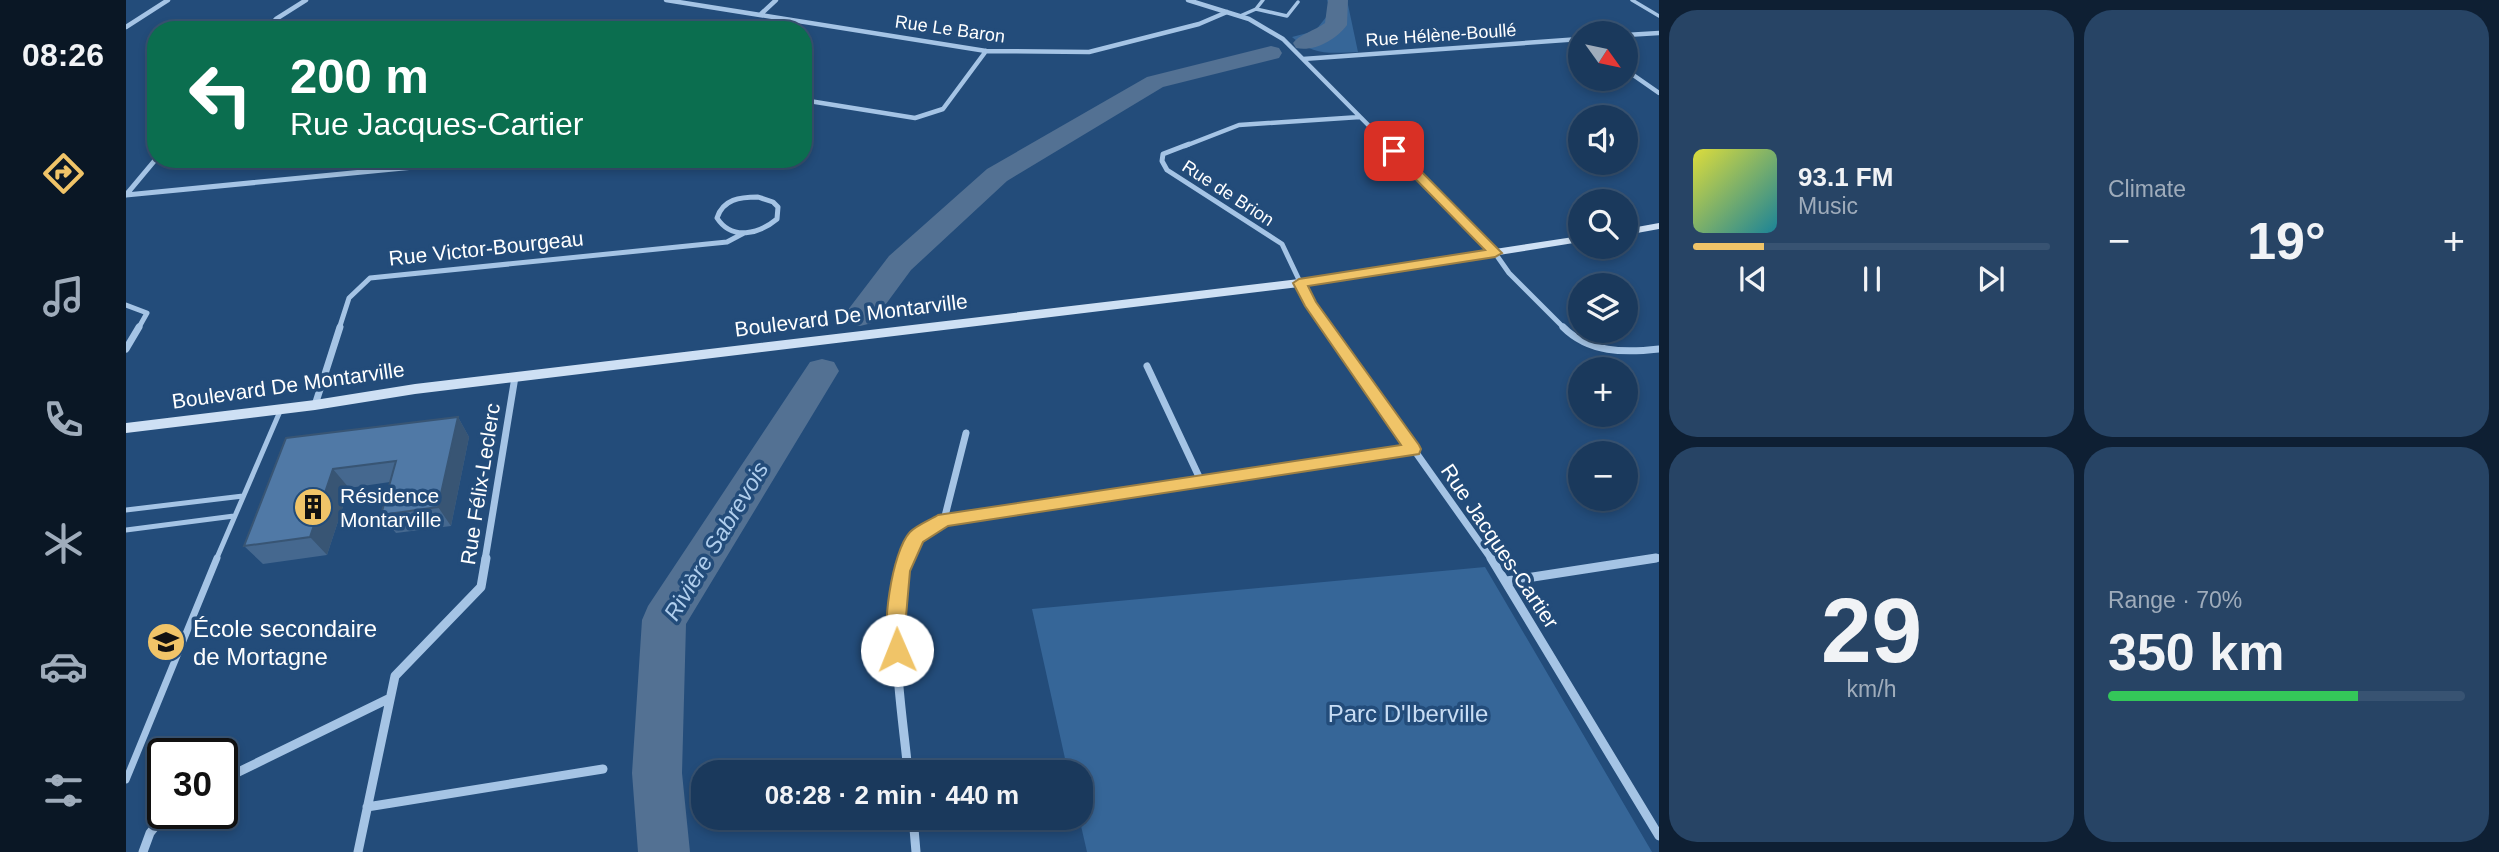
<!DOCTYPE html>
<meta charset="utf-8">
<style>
:root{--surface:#1a395c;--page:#274465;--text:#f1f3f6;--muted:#9facbb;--line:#385372;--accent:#f0c468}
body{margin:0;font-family:Helvetica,sans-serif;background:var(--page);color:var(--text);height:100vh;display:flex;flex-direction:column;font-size:26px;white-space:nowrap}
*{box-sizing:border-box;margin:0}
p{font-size:23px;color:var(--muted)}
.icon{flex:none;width:38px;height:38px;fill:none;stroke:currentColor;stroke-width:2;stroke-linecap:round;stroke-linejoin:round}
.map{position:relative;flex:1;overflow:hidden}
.side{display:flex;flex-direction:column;gap:10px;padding:10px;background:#0e1f33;width:840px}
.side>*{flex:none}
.guide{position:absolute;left:21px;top:21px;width:665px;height:147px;border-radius:28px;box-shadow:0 4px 10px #0003,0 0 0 2px var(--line);background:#0b6e4f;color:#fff;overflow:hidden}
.needle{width:46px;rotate:123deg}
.fabs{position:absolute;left:1442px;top:21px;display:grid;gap:14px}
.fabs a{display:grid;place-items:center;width:70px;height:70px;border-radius:50%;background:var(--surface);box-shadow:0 4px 10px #0003,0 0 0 2px var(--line);font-size:35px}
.speed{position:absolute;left:21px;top:738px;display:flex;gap:14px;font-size:35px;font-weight:700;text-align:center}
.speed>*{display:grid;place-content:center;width:91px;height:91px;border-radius:50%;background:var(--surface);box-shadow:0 4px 10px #0003,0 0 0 2px var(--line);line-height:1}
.speed .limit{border:4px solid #111;border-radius:10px;background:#fff;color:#111}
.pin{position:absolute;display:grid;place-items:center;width:60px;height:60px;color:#fff;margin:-30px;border-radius:14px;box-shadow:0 4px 10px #0006}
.me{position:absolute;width:77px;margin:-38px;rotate:359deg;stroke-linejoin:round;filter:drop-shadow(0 0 5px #0008)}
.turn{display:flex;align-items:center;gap:24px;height:147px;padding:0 28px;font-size:32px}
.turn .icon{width:91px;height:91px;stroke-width:2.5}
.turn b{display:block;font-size:49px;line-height:60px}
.big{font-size:52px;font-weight:700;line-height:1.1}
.side .widget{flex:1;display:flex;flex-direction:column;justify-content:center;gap:10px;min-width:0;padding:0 24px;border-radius:28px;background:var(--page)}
.side .dial{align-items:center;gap:0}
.dial b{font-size:91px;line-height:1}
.song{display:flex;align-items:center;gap:21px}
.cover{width:84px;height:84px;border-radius:10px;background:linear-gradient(135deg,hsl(60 70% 55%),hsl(190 70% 35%))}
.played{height:7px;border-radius:4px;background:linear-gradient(90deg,var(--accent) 20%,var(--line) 20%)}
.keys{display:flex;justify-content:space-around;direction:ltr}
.heat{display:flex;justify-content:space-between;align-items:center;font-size:38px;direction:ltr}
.charge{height:10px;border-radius:5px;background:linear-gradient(90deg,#34c759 70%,var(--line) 0)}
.side .tiles{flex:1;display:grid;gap:10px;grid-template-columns:repeat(2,1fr)}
.trip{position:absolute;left:565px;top:760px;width:402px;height:70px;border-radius:28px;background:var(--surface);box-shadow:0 4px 10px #0003,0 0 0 2px var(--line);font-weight:700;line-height:70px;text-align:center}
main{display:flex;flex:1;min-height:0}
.tabs{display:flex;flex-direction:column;width:126px;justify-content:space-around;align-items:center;background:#0a1725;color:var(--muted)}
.tabs .icon{width:49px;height:49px}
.tabs .current{color:var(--accent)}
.tabs b{font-size:32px;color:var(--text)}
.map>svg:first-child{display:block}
</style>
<main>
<nav class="tabs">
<b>08:26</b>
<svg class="icon current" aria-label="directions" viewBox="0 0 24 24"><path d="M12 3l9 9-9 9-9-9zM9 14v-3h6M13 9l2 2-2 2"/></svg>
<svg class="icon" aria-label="music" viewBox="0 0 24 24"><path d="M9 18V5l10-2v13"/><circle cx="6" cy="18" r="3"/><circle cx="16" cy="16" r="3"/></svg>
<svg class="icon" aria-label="phone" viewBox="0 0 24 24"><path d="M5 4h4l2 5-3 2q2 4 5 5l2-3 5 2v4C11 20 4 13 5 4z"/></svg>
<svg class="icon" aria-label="climate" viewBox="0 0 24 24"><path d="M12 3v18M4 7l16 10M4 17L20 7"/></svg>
<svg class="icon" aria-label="car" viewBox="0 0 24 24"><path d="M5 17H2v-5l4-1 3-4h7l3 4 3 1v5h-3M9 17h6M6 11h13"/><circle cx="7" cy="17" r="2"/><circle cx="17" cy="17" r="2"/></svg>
<svg class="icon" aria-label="filters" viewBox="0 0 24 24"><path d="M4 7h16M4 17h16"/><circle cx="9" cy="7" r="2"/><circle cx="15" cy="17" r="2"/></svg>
</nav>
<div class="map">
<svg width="1533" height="852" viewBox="0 0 1533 852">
<rect width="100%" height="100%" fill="#234c7a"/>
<!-- green -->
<path fill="#366698" d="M1201 0H1221L1232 52C1205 53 1187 56 1166 37L1189 31 1205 11Z
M1359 567 1526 852H961L953 817H956V772H942L906 609Z"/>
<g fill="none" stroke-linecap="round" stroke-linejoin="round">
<!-- river -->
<path fill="#537193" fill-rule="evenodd" d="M1202 0H1222L1221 25C1210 40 1188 52 1170 48L1167 43C1172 35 1190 30 1199 23Z
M1145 46 1153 48 1156 53 1153 58 1037 87 881 181 785 270 746 323 734 326 722 323 718 315 763 256 861 169 1021 77Z
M696 359 708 362 713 371 560 624 556 773 564 852H512L506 773 516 620 522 606 684 362Z"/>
<!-- lane-far2 -->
<path stroke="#a5c4e5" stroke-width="3.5" d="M1506 0 1533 16
M1130 9 1137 0
M1114 16 1130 9 1161 16 1172 2"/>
<!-- lane-far1 -->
<path stroke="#a5c4e5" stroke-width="5" d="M0 510 117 496
M0 530 108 516
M90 560 155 409"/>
<!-- lane -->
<path stroke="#a5c4e5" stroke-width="7" d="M0 780 91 558"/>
<!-- street-far3 -->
<path stroke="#a5c4e5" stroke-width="4.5" d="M540 0 860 51 963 52 1073 24 1101 12
M1062 0 1123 19 1157 39 1263 146
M635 14 650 0
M0 27 42 0
M140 30 150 19 180 0
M1500 35 1533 33
M1177 59 1454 39
M1500 70 1533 93
M677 100 789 118 817 109 860 51
M1059 146 1113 125 1234 117"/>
<!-- street-far2 -->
<path stroke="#a5c4e5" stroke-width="5" d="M1063 144 1037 154 1036 161 1041 170 1156 244 1184 303 1202 329
M1261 144 1369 253 1383 273 1439 329
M0 195 371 159
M0 195 30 159
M632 197 647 202 652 207 651 219C633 234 606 241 591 218 597 199 614 197 632 197Z
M0 305 21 313 12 329
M213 329 223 298 244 278 601 242 618 233"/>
<!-- street-far1 -->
<path stroke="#a5c4e5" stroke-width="7" d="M1201 327 1366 560
M1437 327C1463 353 1498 353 1533 349
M0 349 13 327
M1021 366 1075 481
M189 405 214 327
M818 520 840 433
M359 560 389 377
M780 560 790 537 818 520 1287 449
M1518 560 1533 558"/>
<!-- street -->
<path stroke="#a5c4e5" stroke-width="9" d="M781 558C758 610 777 715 782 772
M1365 558 1533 836
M1381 581 1530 558
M96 780 264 698
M241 807 477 769
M787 817 790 852
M17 852 24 833 39 814
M232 852 269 676 355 587 360 558"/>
<!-- secondary -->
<path fill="#cee0f4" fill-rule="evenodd" d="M1533 223V229L1500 235V229Z
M1454 236V242L1173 287 289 394 189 410 0 433V423L189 400 289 384 1173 279Z"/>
</g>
<!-- wall -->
<path fill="#45688f" d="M332 417 343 437 325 526 270 533 255 515 264 482 223 488 201 555 137 564 118 546 160 438Z"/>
<!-- shaded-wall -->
<path fill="#385574" d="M332 417 343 437 325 526 312 507Z
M207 469 223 488 201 555 184 537Z"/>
<!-- building -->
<path fill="#5079a6" stroke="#385574" stroke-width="2" d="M332 417 312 507 255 515 270 461 207 469 184 537 118 546 160 438Z"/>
<!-- route -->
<path fill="#f0c468" stroke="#9c7f44" stroke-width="2" d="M1264 148H1272L1376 253 1369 257 1182 286 1190 302 1293 445 1295 449 1293 454 822 526 797 542 784 571 779 628 781 650 778 657 771 659 764 657C754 632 766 551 784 532 791 525 804 520 812 515L1275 445 1179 306 1167 283 1173 279 1359 250 1264 153Z"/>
<!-- icons -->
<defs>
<symbol id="building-disc" viewBox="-11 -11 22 22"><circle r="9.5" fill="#f0c468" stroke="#234c7a"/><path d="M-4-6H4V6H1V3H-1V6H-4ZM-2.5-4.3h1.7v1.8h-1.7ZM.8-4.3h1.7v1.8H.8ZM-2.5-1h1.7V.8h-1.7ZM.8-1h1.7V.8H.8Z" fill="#111"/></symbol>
<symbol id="school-disc" viewBox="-11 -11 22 22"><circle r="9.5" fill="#f0c468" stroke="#234c7a"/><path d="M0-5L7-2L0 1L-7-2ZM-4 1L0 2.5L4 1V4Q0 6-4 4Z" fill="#111"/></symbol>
</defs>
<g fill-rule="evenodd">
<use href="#building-disc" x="165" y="485" width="44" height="44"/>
<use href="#school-disc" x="18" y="620" width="44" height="44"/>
</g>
<g text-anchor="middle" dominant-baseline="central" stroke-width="7" stroke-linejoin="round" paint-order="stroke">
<!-- far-street labels -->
<g font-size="18" fill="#fff" stroke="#234c7a">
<text transform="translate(824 29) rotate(8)">Rue Le Baron</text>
<text transform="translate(1315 35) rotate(-4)">Rue Hélène-Boullé</text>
<text transform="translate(1102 193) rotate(33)">Rue de Brion</text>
</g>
<!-- street labels -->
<g font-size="21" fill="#fff" stroke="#234c7a">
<text transform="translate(360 248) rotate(-6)">Rue Victor-Bourgeau</text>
<text transform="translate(725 315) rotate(-7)">Boulevard De Montarville</text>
<text transform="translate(162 385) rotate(-8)">Boulevard De Montarville</text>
<text transform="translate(354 484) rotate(-81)">Rue Félix-Leclerc</text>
<text transform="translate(1374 546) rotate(56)">Rue Jacques-Cartier</text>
</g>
<!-- poi labels -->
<g font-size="21" fill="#fff" stroke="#234c7a" text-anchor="start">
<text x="214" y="495">Résidence<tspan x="214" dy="24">Montarville</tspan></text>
</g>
<!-- water labels -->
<g font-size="23" font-style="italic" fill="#b0ceed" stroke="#234c7a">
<text transform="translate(590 541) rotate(-59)">Rivière Sabrevois</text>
</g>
<!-- near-poi labels -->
<g font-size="24" fill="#fff" stroke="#234c7a" text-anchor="start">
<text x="67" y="628">École secondaire<tspan x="67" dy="28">de Mortagne</tspan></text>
</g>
<!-- near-park labels -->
<g font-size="24" fill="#c8ddf4" stroke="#234c7a">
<text x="1282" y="713">Parc D'Iberville</text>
</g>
</g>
</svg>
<div class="fabs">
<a><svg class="needle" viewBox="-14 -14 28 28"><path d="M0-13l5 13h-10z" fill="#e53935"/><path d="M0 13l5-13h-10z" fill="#9facbb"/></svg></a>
<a><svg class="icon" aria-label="sound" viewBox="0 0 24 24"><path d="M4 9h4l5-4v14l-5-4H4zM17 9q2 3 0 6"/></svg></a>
<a><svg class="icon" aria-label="search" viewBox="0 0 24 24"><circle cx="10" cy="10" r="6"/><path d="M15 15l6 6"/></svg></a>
<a><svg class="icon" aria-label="layers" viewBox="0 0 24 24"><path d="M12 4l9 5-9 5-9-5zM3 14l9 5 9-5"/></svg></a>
<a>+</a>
<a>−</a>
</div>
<div class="speed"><div class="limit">30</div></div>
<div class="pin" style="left:1268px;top:151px;background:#d93025"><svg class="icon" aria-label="arrive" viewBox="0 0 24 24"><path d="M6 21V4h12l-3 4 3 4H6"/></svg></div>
<svg class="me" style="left:771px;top:650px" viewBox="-20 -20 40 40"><circle r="19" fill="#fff"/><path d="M0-13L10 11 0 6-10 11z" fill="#f0c468"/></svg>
<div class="trip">08:28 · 2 min · 440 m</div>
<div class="guide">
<div class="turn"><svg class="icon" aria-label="left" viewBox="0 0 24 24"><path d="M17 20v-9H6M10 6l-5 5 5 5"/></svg><div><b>200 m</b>Rue Jacques-Cartier</div></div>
</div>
</div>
<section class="side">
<div class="tiles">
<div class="widget">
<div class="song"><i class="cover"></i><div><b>93.1 FM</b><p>Music</p></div></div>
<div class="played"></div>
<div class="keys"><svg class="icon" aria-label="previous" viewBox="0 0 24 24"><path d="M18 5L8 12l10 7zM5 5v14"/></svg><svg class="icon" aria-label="pause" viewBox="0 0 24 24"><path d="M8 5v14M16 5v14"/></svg><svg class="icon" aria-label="next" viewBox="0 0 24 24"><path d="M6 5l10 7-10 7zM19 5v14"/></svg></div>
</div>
<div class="widget"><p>Climate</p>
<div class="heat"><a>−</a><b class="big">19°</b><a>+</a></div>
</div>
<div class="widget dial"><b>29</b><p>km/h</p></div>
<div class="widget"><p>Range · 70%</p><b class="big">350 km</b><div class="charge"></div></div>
</div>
</section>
</main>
